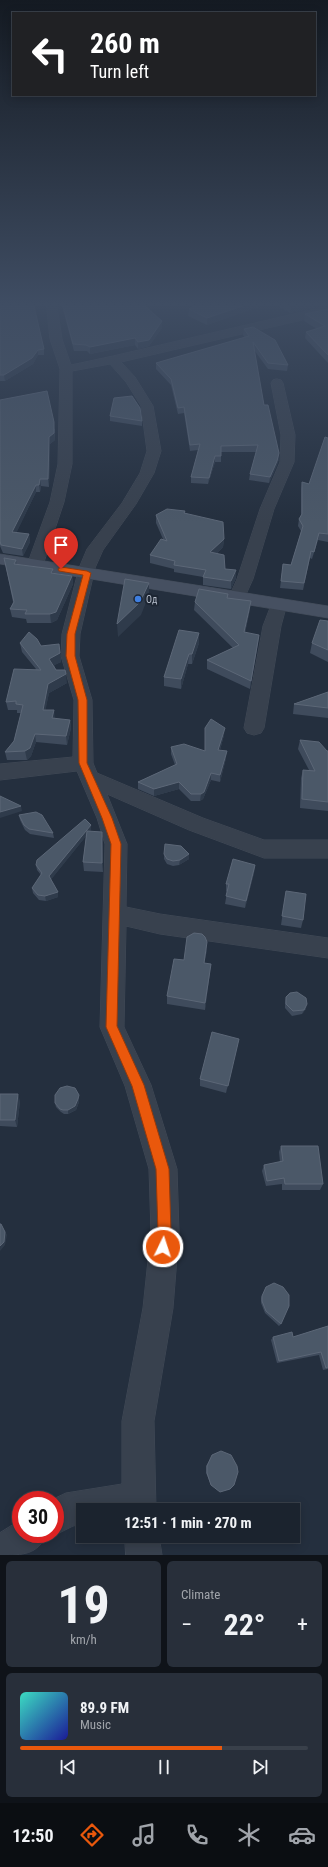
<!DOCTYPE html>
<meta charset="utf-8">
<style>
:root{--surface:#1b232e;--page:#282f3a;--text:#f1f3f6;--muted:#a0a4aa;--line:#39404a;--accent:#ea580c}
body{margin:0;font-family:"Roboto Condensed",sans-serif;background:var(--page);color:var(--text);height:100vh;display:flex;flex-direction:column;font-size:15px;white-space:nowrap}
*{box-sizing:border-box;margin:0}
p{font-size:13px;color:var(--muted)}
.icon{flex:none;width:22px;height:22px;fill:none;stroke:currentColor;stroke-width:2;stroke-linecap:round;stroke-linejoin:round}
.map{position:relative;height:1555px;overflow:hidden}
.details{display:flex;flex-direction:column;gap:6px;padding:6px;background:#0f1319;flex:1}
.details>*{flex:none}
.hud{position:absolute;left:12px;top:12px;width:304px;height:84px;border-radius:0px;box-shadow:0 2px 10px #0003,0 0 0 1px var(--line);background:#202124;color:#fff;overflow:hidden}
.speed{position:absolute;left:12px;top:1491px;display:flex;gap:8px;font-size:20px;font-weight:700;text-align:center}
.speed>*{display:grid;place-content:center;width:52px;height:52px;border-radius:50%;background:var(--surface);box-shadow:0 2px 10px #0003,0 0 0 1px var(--line);line-height:1}
.speed .limit{border:6px solid #d22;background:#fff;color:#111}
.pin{position:absolute;display:grid;place-items:center;width:34px;height:34px;color:#fff;margin:-41px -17px;border-radius:50% 50% 50% 0;rotate:-45deg;box-shadow:0 0 4px #0007}
.pin .icon{rotate:45deg}
.me{position:absolute;width:44px;margin:-22px;rotate:4deg;stroke-linejoin:round;filter:drop-shadow(0 0 3px #0008)}
.turn{display:flex;align-items:center;gap:14px;height:84px;padding:0 12px;font-size:18px}
.turn .icon{width:52px;height:52px;stroke-width:2.5}
.turn b{display:block;font-size:28px;line-height:34px}
.big{font-size:30px;font-weight:700;line-height:1.1}
.details .widget{flex:1;display:flex;flex-direction:column;justify-content:center;gap:6px;min-width:0;padding:0 14px;border-radius:6px;background:var(--page)}
.details .dial{align-items:center;gap:0}
.dial b{font-size:52px;line-height:1}
.song{display:flex;align-items:center;gap:12px}
.cover{width:48px;height:48px;border-radius:6px;background:linear-gradient(135deg,hsl(170 70% 55%),hsl(240 70% 35%))}
.played{height:4px;border-radius:2px;background:linear-gradient(90deg,var(--accent) 70%,var(--line) 70%)}
.keys{display:flex;justify-content:space-around;direction:ltr}
.heat{display:flex;justify-content:space-between;align-items:center;font-size:22px;direction:ltr}
.details .tiles{flex:1;display:grid;gap:6px;grid-template-columns:1fr 1fr}
.widget:last-child{grid-column:span 2}
.trip{position:absolute;left:76px;top:1503px;width:224px;height:40px;border-radius:0px;background:var(--surface);box-shadow:0 2px 10px #0003,0 0 0 1px var(--line);font-weight:700;line-height:40px;text-align:center}
.menu{display:flex;height:64px;justify-content:space-around;align-items:center;background:#0b0e12;color:var(--muted)}
.menu .icon{width:28px;height:28px}
.menu .selected{color:var(--accent)}
.menu b{font-size:18px;color:var(--text)}
.map>svg:first-child{display:block}
</style>
<div class="map">
<svg width="328" height="1555" viewBox="0 0 328 1555">
<rect width="100%" height="100%" fill="#242f3e"/>
<g fill="none" stroke-linecap="round" stroke-linejoin="round">
<defs>
<path id="minor" d="M47 306H57L62 339 71 365 113 356 328 306V314L121 362 135 377 153 406 161 451 154 473 136 504 103 550 95 568 80 634 79 656 92 700 93 763 97 773 203 818 264 840H328V858H264L189 830 107 794 127 844 126 907 160 914 328 938V958L160 934 126 926 124 1027 151 1085 177 1169 179 1232 173 1308 154 1421 156 1510H83V1524L73 1526 55 1535 52 1534H55V1500H51L66 1493 122 1484V1421L143 1308 151 1232 149 1169 125 1086 100 1027 105 844 97 818 77 771 0 780V764L73 757 74 700 61 656 62 634 79 568 87 549 122 503 140 473 147 451 141 406 126 382 110 364 72 371V464L64 502 43 565 41 568 35 570 29 568 27 565 50 502 58 464 60 369 50 339Z
M277 379 281 380 283 383 295 435 294 462 274 509 253 579 243 601 237 602 231 601 229 597 237 579 260 509 280 462 281 435 271 383 273 380Z
M279 599 285 600 287 604 281 626 264 728 261 733 254 735 247 733 244 728 263 626 273 600Z
M21 1520V1534H47C37 1555 24 1555 0 1555V1533Z
M125 1536H159L162 1555H126Z"/>
<path id="secondary" d="M0 554 328 606V618L0 564Z"/>
</defs>
<!-- minor casing -->
<use href="#minor" stroke="#414a57" stroke-width="1"/>
<!-- secondary casing -->
<use href="#secondary" stroke="#414a57" stroke-width="1"/>
<!-- minor -->
<use href="#minor" fill="#38414e" fill-rule="evenodd"/>
<!-- secondary -->
<use href="#secondary" fill="#465061" fill-rule="evenodd"/>
</g>
<!-- wall -->
<path fill="#3f4b5c" d="M0 306 44 349V355H38L33 364 5 381H0Z
M62 306H145L162 321V328L149 346 138 349 135 345 90 354 87 351H74Z
M193 306H261L207 325 188 316 189 309Z
M279 306H322L290 313Z
M328 309V363L305 338 306 332 317 329 304 321 305 314Z
M244 329 288 365 287 371 268 369 254 350 264 405 279 453V459L276 467 269 483 249 480 250 474 256 452H221V462H215L208 484 191 483V477L198 450 190 451 184 413 178 414 171 385 156 369V363L245 338 243 335Z
M0 400 55 429V440L50 444 49 487 41 486 40 492H36L16 533 29 534 30 542 23 556 3 553 0 546V547Z
M110 416 142 421V426L110 421Z
M328 438V542L318 540 312 559 310 558 303 590 280 588 283 564 291 565 301 531 298 526 299 519 301 515V489L302 482 309 484Z
M185 511V513L224 539 223 547 216 554 225 569 236 578 231 589 203 585V577L174 572V569L150 563V555L163 539 156 523V515Z
M4 558 16 560 17 564 53 569V573L72 576 73 584 57 620 51 623H27L26 619 12 617 10 609 13 602Z
M228 598 250 609 245 633 259 635 258 643 250 689 207 669V660L233 648 194 610 195 602Z
M328 621V662L310 653 312 643Z
M20 643 41 646 60 653 61 662 54 665 56 670 67 683 49 693 45 710 55 719 70 720 71 728 67 745 36 742 31 756 27 760H7L5 752 14 741 21 713H17V710H8L6 702 36 669 22 652Z
M199 643 192 664H188L181 689 164 686V677Z
M328 692V718L293 714 294 704Z
M224 735 220 750 226 758 220 782 211 780 203 799 200 801H191L179 789 154 796 138 789V782L175 765 171 754V747L204 751Z
M300 740 328 751V811L300 808 301 778 303 770H309L298 749Z
M19 815 53 833 54 838 30 834 25 830 20 820Z
M91 830 90 831 102 841 103 872 84 871 83 862 86 836 51 879 58 897 46 901 39 900 33 893 32 888 41 875 37 870 36 865Z
M164 854 189 859 179 865 173 866 167 864 164 859Z
M255 865 254 873 245 908 225 904 227 892 226 891V884Z
M286 891 303 920 301 928 281 925Z
M207 950 204 963 210 972 205 1010 167 1004V996L184 960Z
M286 997 306 1009 302 1014 292 1016 285 1008V1002Z
M239 1039 226 1093 200 1086V1079Z
M0 1094 20 1101 17 1127 0 1126Z
M79 1098V1102L76 1110 68 1114H64L61 1112 56 1107 55 1103Z
M281 1146 323 1184 320 1190H282V1184L266 1186 262 1171 264 1165 280 1162 279 1152Z
M266 1287 281 1324 279 1326 265 1313 261 1303V1298Z
M328 1326V1369L323 1370 319 1355 277 1363 271 1340 273 1337H293Z
M212 1456 230 1489 220 1492 211 1485 206 1473V1466Z"/>
<!-- shaded-wall -->
<path fill="#2f3b4b" d="M242 306H261L207 325V318Z
M292 306H322L290 313 291 307Z
M162 321V328L149 346 138 349V342Z
M135 338V345L90 354V347Z
M38 350V355L33 364 5 381 4 375Z
M54 422 55 440 50 444 49 487 48 479 49 437Z
M279 453V459L276 467 269 483 270 477Z
M215 456V462L208 484 209 478Z
M40 479 41 486 40 492 39 485Z
M36 485V492L13 540 12 532Z
M319 533 318 540 312 559 314 552Z
M29 534 30 542 23 556 22 549Z
M224 539 223 547 209 560 210 552Z
M236 570V578L231 589V581Z
M72 576 73 584 57 620 51 623 50 614Z
M149 583V595L141 615 118 637 117 624Z
M251 601 250 609 243 641 244 632Z
M199 633V643L192 664V654Z
M259 635 258 643 250 689 251 681Z
M60 653 61 662 51 667 49 659Z
M189 654 188 664 181 689V679Z
M66 674 67 683 49 693 44 718 43 710 48 684Z
M54 710 55 719 52 718Z
M70 720 71 728 67 745 66 736Z
M225 728 224 735 218 757V750Z
M35 734 36 742 31 756 27 760 25 751Z
M227 751 226 758 220 782V775Z
M211 773V780L203 799 200 801 201 794Z
M179 782V789L154 796V789Z
M21 806 22 811 0 818V812Z
M91 825V830L50 881 49 876Z
M102 832V841L103 872 102 863Z
M189 854V859L179 865 180 860Z
M255 865 254 873 245 908 246 901Z
M58 892V897L46 901 45 896Z
M207 942V950L203 971 204 963Z
M211 964 210 972 205 1010V1003Z
M307 1004 306 1009 302 1014Z
M239 1039 237 1047 226 1093 228 1086Z
M18 1094 20 1101 17 1127 15 1120Z
M79 1095V1102L76 1110 68 1114V1110Z
M1 1224 7 1235 5 1245 0 1251Z"/>
<!-- building -->
<path fill="#4b5868" stroke="#5c6777" d="M0 306H34L44 349 38 350 32 358 4 375H0Z
M63 306H145L162 321 149 340 138 342 135 338 90 347 86 345 73 344Z
M193 306H242L207 318 189 309Z
M328 309V355L306 332 325 326 305 314Z
M253 327 275 340 288 365 268 363 253 342 264 405H268L279 453 277 461 270 477 250 474 258 445 221 446V456H215L209 478 191 477 200 444 190 445 184 407 178 408 171 379 156 363 249 336 244 329Z
M47 391 54 422V433L49 437 48 479H40L39 485H36L12 532 29 534 22 549 1 545 0 541V400Z
M132 396 140 408 142 421 110 416 114 398Z
M325 437 328 438V534L319 533 314 552 311 551 304 583 281 581 283 564 291 565 303 526 299 519 302 514V482L309 484Z
M167 509 185 511 184 513 223 522 224 539 210 552 224 555 225 569 236 570 231 581 203 577 206 570 174 565 175 561 150 555 161 539 167 541 156 515Z
M4 558 16 560 14 564 53 569 51 573 72 576 56 612 50 614H25L27 610 10 609 14 602Z
M125 579 149 583 140 602 117 624Z
M199 589 228 594 227 598 251 601 244 632 259 635 251 681 207 660 239 645 195 602Z
M320 620 328 621V650L312 643Z
M179 630 199 633 192 654H189L181 679 164 677Z
M29 632 37 639 41 646 59 644 60 653 49 659 56 670H65L66 674 48 684 43 710H54L52 718 70 720 66 736 35 734 30 748 25 751 5 752 14 741 23 705 16 704V701L6 702 14 669 41 670 20 643Z
M328 692V708L294 704Z
M211 719 225 728 218 750 227 751 220 775 211 773 204 792 201 794H191L179 782 154 789 138 782 177 764 171 747 184 744 205 751V728Z
M300 740 319 742 327 751H328V802L302 799 303 770 315 771Z
M0 796 21 806 0 812Z
M36 812 42 815 53 833 29 829 24 825 19 815Z
M85 819 91 825 49 876 58 892 45 896 38 895 32 888 42 873 36 865 37 860Z
M87 831 102 832V863L83 862Z
M165 844 181 846 189 854 180 860 173 861 167 859 164 854Z
M233 859 255 865 246 901 226 896 229 884H226Z
M286 891 306 894 303 920 282 916Z
M194 933 202 934 205 937 207 942 204 963 211 964 205 1003 167 996 174 959 184 960 187 937Z
M297 992 306 998 307 1004 304 1010 293 1011 286 1004V997L290 993Z
M212 1032 239 1039 228 1086 200 1079Z
M67 1086 75 1088 79 1095 78 1099 75 1106 68 1110H63L60 1109 55 1103V1095L60 1088Z
M0 1094H18L15 1120H0Z
M281 1146H318L323 1184H285L284 1178 267 1181 264 1165 283 1161Z
M0 1224H1L5 1232 4 1242 0 1246Z
M274 1283 283 1287 289 1295V1306L281 1324 266 1311 262 1301V1296L266 1287Z
M328 1326V1367L326 1368 321 1352 279 1361 273 1337 292 1332 293 1337Z
M221 1451 231 1455 237 1466 238 1472 234 1485 230 1489 220 1492 211 1485 207 1473V1466L212 1455Z"/>
<!-- sky -->
<linearGradient id="sky" x2="0" y2="1"><stop stop-color="#141a22"/><stop offset="0.58" stop-color="#3f4d63"/><stop offset="1" stop-color="#3f4d63" stop-opacity="0"/></linearGradient>
<rect width="328" height="524" fill="url(#sky)"/>
<!-- route -->
<path fill="#ea580c" stroke="#983908" d="M61 567 87 571 91 573 75 634V656L87 700V763L112 818 121 844 117 1026 144 1085 169 1169 171 1232 168 1252 163 1254 159 1252 157 1247 158 1232 156 1169 132 1086 106 1027 111 844 102 818 79 763 78 700 66 656 67 634 83 575 59 571 58 569Z"/>
<!-- markers -->
<circle fill="#3f7fe0" stroke="#1d2633" stroke-width="1.5" cx="138" cy="599" r="4"/>
<g text-anchor="middle" dominant-baseline="central" stroke-width="4" stroke-linejoin="round" paint-order="stroke">
<!-- poi labels -->
<g font-size="10" fill="#b4bcc9" stroke="#1d2633" text-anchor="start">
<text x="146" y="599">Од</text>
</g>
</g>
</svg>
<div class="speed"><div class="limit">30</div></div>
<div class="pin" style="left:61px;top:569px;background:#d93025"><svg class="icon" aria-label="arrive" viewBox="0 0 24 24"><path d="M6 21V4h12l-3 4 3 4H6"/></svg></div>
<svg class="me" style="left:163px;top:1247px" viewBox="-20 -20 40 40"><circle r="17" fill="#ea580c" stroke="#fff" stroke-width="3"/><path d="M0-11L8 9 0 5-8 9z" fill="#fff"/></svg>
<div class="trip">12:51 · 1 min · 270 m</div>
<div class="hud">
<div class="turn"><svg class="icon" aria-label="left" viewBox="0 0 24 24"><path d="M17 20v-9H6M10 6l-5 5 5 5"/></svg><div><b>260 m</b>Turn left</div></div>
</div>
</div>
<section class="details">
<div class="tiles">
<div class="widget dial"><b>19</b><p>km/h</p></div>
<div class="widget"><p>Climate</p>
<div class="heat"><a>−</a><b class="big">22°</b><a>+</a></div>
</div>
<div class="widget">
<div class="song"><i class="cover"></i><div><b>89.9 FM</b><p>Music</p></div></div>
<div class="played"></div>
<div class="keys"><svg class="icon" aria-label="previous" viewBox="0 0 24 24"><path d="M18 5L8 12l10 7zM5 5v14"/></svg><svg class="icon" aria-label="pause" viewBox="0 0 24 24"><path d="M8 5v14M16 5v14"/></svg><svg class="icon" aria-label="next" viewBox="0 0 24 24"><path d="M6 5l10 7-10 7zM19 5v14"/></svg></div>
</div>
</div>
</section>
<nav class="menu">
<b>12:50</b>
<svg class="icon selected" aria-label="directions" viewBox="0 0 24 24"><path d="M12 3l9 9-9 9-9-9zM9 14v-3h6M13 9l2 2-2 2"/></svg>
<svg class="icon" aria-label="music" viewBox="0 0 24 24"><path d="M9 18V5l10-2v13"/><circle cx="6" cy="18" r="3"/><circle cx="16" cy="16" r="3"/></svg>
<svg class="icon" aria-label="phone" viewBox="0 0 24 24"><path d="M5 4h4l2 5-3 2q2 4 5 5l2-3 5 2v4C11 20 4 13 5 4z"/></svg>
<svg class="icon" aria-label="climate" viewBox="0 0 24 24"><path d="M12 3v18M4 7l16 10M4 17L20 7"/></svg>
<svg class="icon" aria-label="car" viewBox="0 0 24 24"><path d="M5 17H2v-5l4-1 3-4h7l3 4 3 1v5h-3M9 17h6M6 11h13"/><circle cx="7" cy="17" r="2"/><circle cx="17" cy="17" r="2"/></svg>
</nav>
